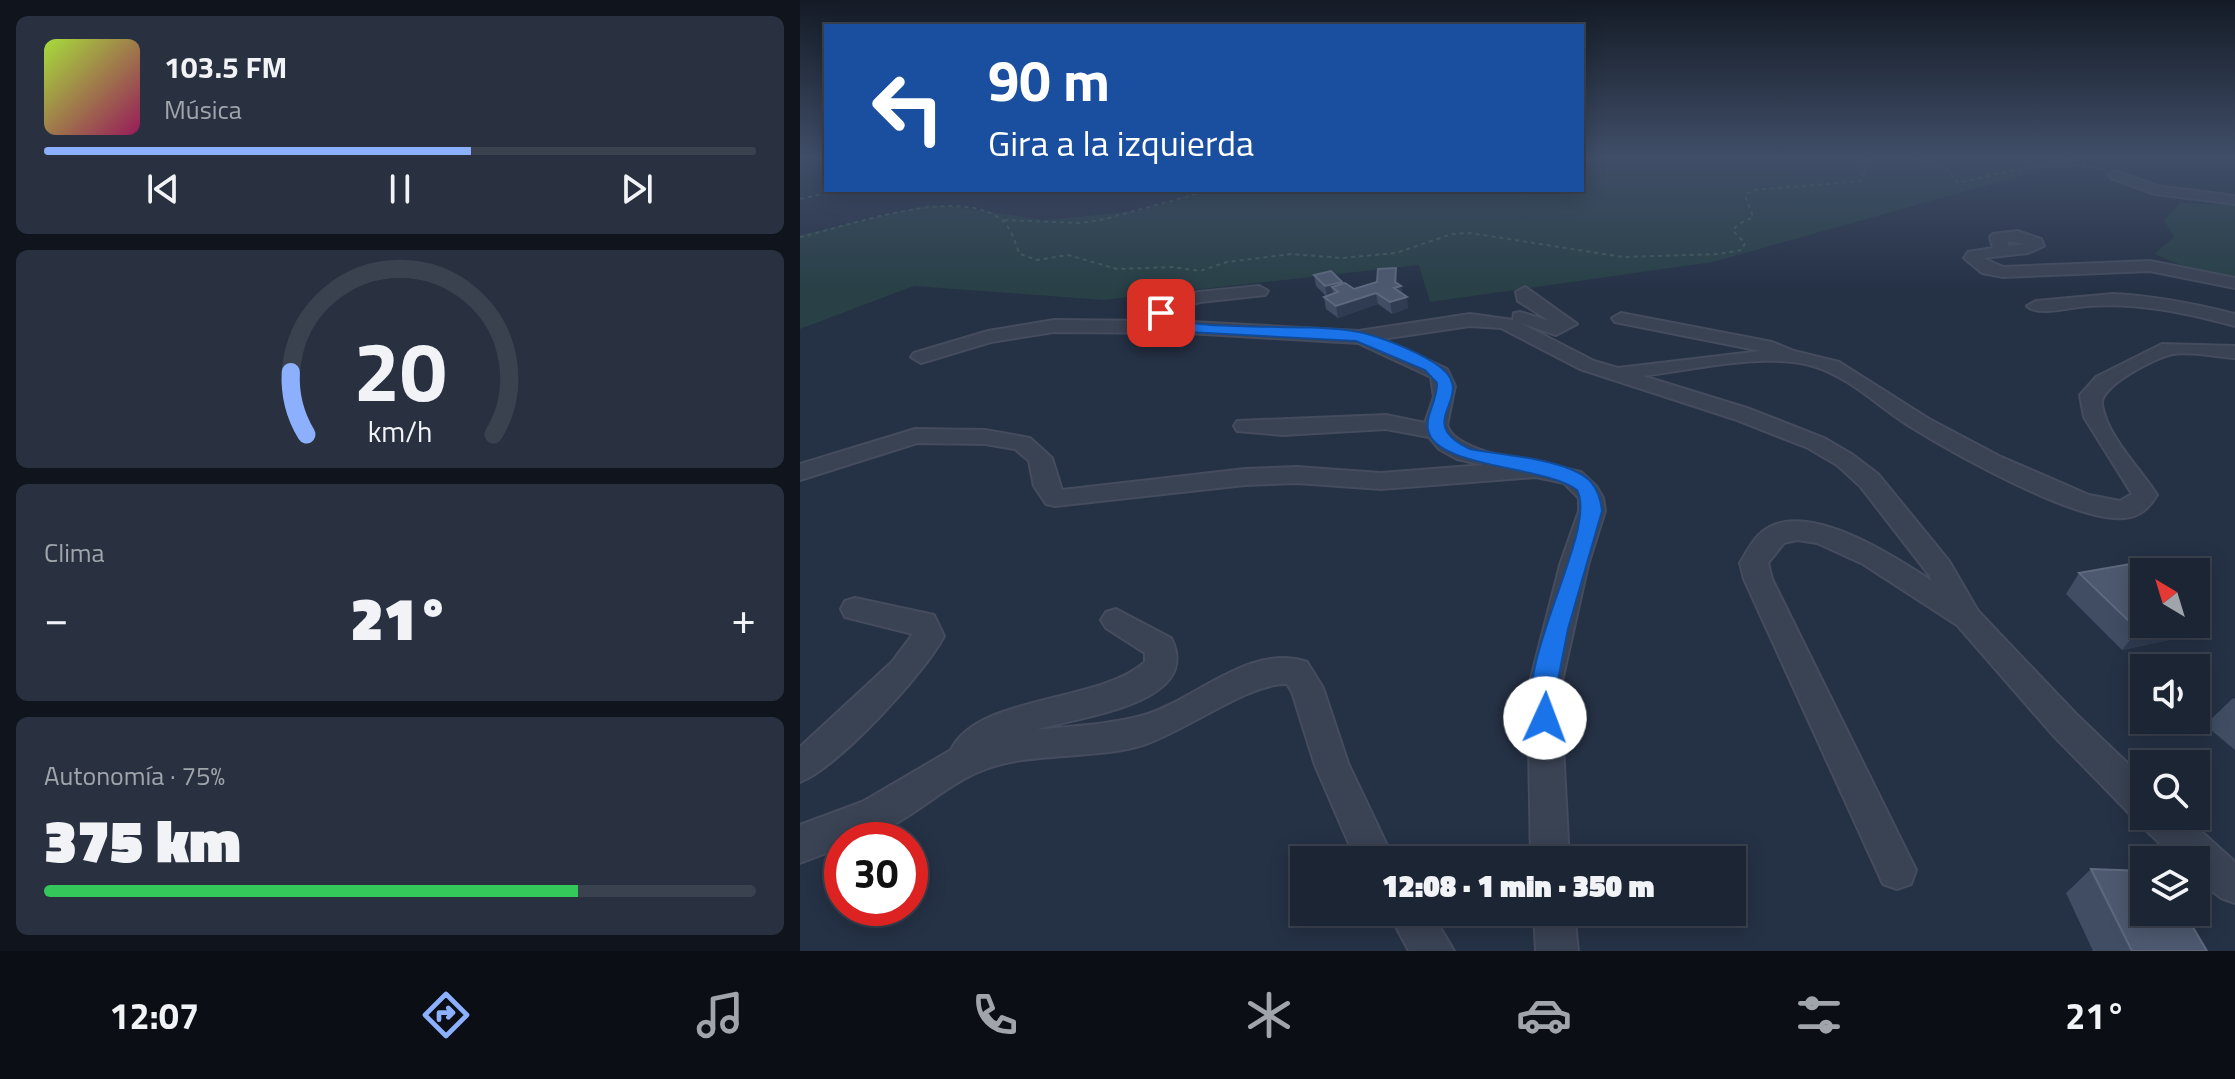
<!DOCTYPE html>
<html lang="es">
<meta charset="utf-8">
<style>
:root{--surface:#1c2534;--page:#293140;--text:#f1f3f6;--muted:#a0a5ac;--line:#3a424f;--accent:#8cb0fe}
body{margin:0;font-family:"Titillium Web",sans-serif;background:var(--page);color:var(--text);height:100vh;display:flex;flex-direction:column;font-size:30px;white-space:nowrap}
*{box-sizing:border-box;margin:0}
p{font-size:26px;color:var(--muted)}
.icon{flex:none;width:44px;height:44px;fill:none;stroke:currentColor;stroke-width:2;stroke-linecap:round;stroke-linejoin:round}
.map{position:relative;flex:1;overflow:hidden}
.drawer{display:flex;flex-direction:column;gap:16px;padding:16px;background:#0f141d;width:800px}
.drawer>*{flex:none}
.hud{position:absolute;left:24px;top:24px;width:760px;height:168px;border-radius:0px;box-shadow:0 4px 20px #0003,0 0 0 2px var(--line);background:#1a4fa0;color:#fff;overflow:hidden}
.needle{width:52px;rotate:322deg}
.fabs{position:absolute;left:1330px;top:558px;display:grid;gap:16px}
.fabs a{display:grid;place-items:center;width:80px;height:80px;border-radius:0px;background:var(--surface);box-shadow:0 4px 20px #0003,0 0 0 2px var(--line);font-size:40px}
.speed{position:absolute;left:24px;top:822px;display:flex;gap:16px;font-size:40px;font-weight:700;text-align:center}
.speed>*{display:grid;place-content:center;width:104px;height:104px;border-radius:50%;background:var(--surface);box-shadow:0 4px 20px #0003,0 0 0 2px var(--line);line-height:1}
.speed .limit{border:12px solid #d22;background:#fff;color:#111}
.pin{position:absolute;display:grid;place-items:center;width:68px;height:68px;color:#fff;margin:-34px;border-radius:16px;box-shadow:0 4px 12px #0006}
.me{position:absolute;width:88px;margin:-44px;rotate:2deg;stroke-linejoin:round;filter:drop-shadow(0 0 6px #0008)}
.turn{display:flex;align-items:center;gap:28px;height:168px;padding:0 32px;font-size:36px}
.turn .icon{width:104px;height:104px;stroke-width:2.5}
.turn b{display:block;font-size:56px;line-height:68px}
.big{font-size:60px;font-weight:800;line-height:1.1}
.drawer .card{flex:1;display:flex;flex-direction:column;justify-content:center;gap:12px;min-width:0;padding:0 28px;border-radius:12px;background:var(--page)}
.drawer .dial{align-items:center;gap:0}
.dial svg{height:208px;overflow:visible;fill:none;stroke:var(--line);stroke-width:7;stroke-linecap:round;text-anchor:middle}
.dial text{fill:var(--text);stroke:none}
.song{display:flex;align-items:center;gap:24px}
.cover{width:96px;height:96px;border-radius:12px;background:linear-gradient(135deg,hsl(80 70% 55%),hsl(330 70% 35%))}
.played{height:8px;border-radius:4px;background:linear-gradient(90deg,var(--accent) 60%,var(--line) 60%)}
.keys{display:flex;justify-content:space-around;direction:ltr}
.heat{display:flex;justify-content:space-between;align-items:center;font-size:44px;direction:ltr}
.charge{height:12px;border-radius:6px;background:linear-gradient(90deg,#34c759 75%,var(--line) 0)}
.trip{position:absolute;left:490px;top:846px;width:456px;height:80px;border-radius:0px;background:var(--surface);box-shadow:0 4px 20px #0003,0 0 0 2px var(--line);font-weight:800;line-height:80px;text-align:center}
.menu{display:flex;height:128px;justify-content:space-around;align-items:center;background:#0b0f15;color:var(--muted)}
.menu .icon{width:56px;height:56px}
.menu .on{color:var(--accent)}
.menu b{font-size:36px;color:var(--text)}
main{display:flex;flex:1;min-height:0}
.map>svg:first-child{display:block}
</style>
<main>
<section class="drawer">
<div class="card">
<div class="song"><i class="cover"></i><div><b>103.5 FM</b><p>Música</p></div></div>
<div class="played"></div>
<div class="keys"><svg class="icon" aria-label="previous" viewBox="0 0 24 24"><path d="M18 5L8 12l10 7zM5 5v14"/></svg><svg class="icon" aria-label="pause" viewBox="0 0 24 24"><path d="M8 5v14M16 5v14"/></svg><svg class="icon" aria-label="next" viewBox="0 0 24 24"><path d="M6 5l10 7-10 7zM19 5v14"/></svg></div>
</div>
<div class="card dial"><svg viewBox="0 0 100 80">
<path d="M14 69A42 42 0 1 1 86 69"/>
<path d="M14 69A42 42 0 0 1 8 45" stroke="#8cb0fe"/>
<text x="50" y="56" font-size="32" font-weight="700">20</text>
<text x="50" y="72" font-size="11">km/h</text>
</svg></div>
<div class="card"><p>Clima</p>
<div class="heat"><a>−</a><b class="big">21°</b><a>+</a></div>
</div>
<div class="card"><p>Autonomía · 75%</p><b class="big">375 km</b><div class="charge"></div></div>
</section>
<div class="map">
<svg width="1435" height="951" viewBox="0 0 1435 951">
<rect width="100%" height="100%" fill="#253145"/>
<!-- green -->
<path fill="#284046" d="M782 158H1284L913 262 630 302 619 265 303 300 114 286 0 329V235L127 205 159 207 244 220 338 211 404 190H782Z
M1380 203 1435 205V278L1383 266 1354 254 1374 237 1364 220Z"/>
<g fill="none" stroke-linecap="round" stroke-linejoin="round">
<defs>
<path id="minor" d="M1316 171 1357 186 1435 196V204L1355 194 1311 178 1309 175Z
M1217 231 1241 239 1244 246 1228 253 1183 258 1203 267 1350 261 1435 278V288L1350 271 1203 277 1182 273 1164 258 1168 252 1193 248 1190 237 1193 234ZM1207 241 1226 244 1209 246Z
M459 286 468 291 465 295 400 302 371 311 392 322 559 331 670 314 713 320 714 313 720 312 750 321 718 301 716 292 725 287 777 324 756 335 718 322 794 361 818 368 961 351 815 322 812 318 821 313 972 342 994 351 1039 362 1129 419 1199 456 1289 495 1320 501 1332 494 1284 417 1280 395 1296 377 1362 344 1435 346V358C1416 357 1391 351 1373 354 1356 357 1298 387 1302 405 1308 438 1340 468 1357 495 1349 508 1340 517 1324 518 1277 523 1153 453 1111 427 1080 408 1050 377 1013 366 965 352 892 370 843 376L950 409 1024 438 1053 455 1078 474 1149 561 1178 611 1276 714 1344 779V816H1384L1435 862V903L1421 898 1396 879V860H1377L1345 829 1341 819 1331 815 1252 734 1157 625 1063 564 1017 543 997 540 984 543 968 563 972 579 1116 870 1111 884 1097 889 1083 884 944 579 940 563C946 553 952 540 962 532 1005 497 1095 557 1132 581L1129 575 1060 486 1037 465 1008 448 934 419 780 369 701 328 670 326 582 339 647 369 655 386 647 425C655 456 751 464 781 472L796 486 803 498 805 511 788 565 760 690 769 860H731L728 690 760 565 779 511V498L764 483 736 477 581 489 497 483 445 485 255 506 246 504 234 486 229 461 215 449 185 444 117 443 0 480V464L115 429 185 430 230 438 252 458 262 490 445 469 497 467 581 473 684 465 657 459 639 449 629 437 586 429 483 435 437 431 434 426 437 421 586 415 625 423 634 397 631 377 558 343 388 333 254 332 191 342 121 363 111 357 114 353 188 331 254 320 363 321 352 313 357 304 398 292Z
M1313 294C1355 296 1395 304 1435 314V326C1386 313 1338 302 1287 306 1271 307 1238 317 1227 306L1236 301Z
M55 598 134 615 144 636C125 673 38 767 0 782V747L92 662 113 634 45 617 41 609 45 601Z
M316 609 371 638C405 705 274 717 236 730 271 726 307 725 341 716 394 702 449 642 507 662L523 688 548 763 594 860H556L515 765 492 692 487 684C451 682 384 732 343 745 291 761 225 750 176 773 131 793 93 840 42 840V847L0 863V825L64 801 151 750C177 695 300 703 345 662V653L306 628 301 620 306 612Z
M588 912H631L654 951H609Z
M734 912H774L778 951H736Z"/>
</defs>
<!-- minor casing -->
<use href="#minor" stroke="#444c5e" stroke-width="4"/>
<!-- path -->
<path stroke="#41595d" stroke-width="2" stroke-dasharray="4 4" stroke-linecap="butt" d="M1115 158 1146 169 1158 183C1206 172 1253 158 1303 170
M1263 158 1271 162
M0 199 39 190
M204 220 280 223 301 220 411 190
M0 237C50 226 160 184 203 221 212 229 215 244 220 254L237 260 268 255 317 269 373 267 400 271 427 262 491 254 543 258 596 253 652 234 670 233 823 257 918 254 942 250 945 243 933 231 937 225 953 217 945 195 954 190 1061 181 1066 170 1062 163 1071 158"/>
<!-- minor -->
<use href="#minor" fill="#3a4354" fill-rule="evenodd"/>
</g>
<!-- wall -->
<path fill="#404d63" d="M596 268 597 283 601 286 602 293 608 308 592 314 578 304 538 318 526 309 524 297 526 296 516 286 514 275 542 284 554 289 577 282Z
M1279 573 1344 624H1387L1374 639 1322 650 1266 594Z
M1435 698V750L1405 725 1432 699Z
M1291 869 1407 951H1293L1266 893Z"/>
<!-- shaded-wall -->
<path fill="#303c52" d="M596 268 597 287 601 286 602 297 594 288Z
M542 282 543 293 538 292 532 287 533 296 527 297 525 286Z
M576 293 578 304 538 318 536 306Z
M607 297 608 308 592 314 590 302Z
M1367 624H1387L1374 639 1322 650 1338 630Z"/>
<!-- building -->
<path fill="#4d596f" stroke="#5e697e" stroke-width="2" d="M596 268 595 282 601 286 594 288 607 297 590 302 576 293 536 306 524 297 538 292 532 287 545 283 554 289 577 282 578 269Z
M531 271 542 282 525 286 514 275Z
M1330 564 1344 577V624H1367L1338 630 1279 573Z
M1291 869 1344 871V912H1384L1407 951H1332Z"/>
<!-- sky -->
<linearGradient id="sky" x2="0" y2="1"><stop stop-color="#141b26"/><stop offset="0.54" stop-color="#404e68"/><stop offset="1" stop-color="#404e68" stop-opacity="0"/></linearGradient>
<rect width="1435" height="291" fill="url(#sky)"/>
<!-- route -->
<path fill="#1a73e8" stroke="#114b97" stroke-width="2" d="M361 308C372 312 382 321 394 323 408 326 423 325 437 326 477 328 520 325 559 332 582 337 613 350 633 362 687 395 607 420 670 449 701 455 770 459 791 482 798 490 801 501 802 511L768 629 756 690 757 718 753 725 745 729 736 725C709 669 799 531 777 490 746 466 635 468 628 430 625 415 638 399 637 383L625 370 556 341 388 332 356 316V310Z"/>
</svg>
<div class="fabs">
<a><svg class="needle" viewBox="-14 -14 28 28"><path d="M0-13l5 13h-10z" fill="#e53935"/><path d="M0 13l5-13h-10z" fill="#a0a5ac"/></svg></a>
<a><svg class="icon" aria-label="sound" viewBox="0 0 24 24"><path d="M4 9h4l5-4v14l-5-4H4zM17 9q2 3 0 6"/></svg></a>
<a><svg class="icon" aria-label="search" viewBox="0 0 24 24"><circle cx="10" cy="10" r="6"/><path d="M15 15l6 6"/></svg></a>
<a><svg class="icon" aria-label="layers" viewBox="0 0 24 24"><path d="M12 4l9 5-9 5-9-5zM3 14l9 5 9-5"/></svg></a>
</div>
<div class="speed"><div class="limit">30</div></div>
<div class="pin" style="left:361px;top:313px;background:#d93025"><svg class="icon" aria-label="arrive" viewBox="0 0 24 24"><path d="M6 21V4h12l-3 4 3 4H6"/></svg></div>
<svg class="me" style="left:745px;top:718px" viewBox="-20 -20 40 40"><circle r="19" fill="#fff"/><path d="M0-13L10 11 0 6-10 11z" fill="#1a73e8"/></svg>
<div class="trip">12:08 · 1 min · 350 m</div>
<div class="hud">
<div class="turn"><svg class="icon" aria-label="left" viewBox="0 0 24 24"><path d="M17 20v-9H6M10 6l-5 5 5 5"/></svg><div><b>90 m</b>Gira a la izquierda</div></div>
</div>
</div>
</main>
<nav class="menu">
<b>12:07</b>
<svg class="icon on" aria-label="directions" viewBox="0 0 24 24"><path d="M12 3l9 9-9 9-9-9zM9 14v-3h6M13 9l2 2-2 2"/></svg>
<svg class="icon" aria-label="music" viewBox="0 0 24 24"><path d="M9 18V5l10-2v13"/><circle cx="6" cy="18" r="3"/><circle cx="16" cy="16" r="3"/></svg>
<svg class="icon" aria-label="phone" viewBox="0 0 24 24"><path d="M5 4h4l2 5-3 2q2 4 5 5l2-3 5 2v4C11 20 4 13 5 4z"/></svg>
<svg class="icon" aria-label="climate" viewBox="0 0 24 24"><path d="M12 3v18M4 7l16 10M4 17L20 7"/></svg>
<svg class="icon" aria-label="car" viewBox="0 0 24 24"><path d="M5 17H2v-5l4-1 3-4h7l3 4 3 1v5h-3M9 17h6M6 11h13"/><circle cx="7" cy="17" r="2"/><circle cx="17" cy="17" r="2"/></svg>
<svg class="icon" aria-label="filters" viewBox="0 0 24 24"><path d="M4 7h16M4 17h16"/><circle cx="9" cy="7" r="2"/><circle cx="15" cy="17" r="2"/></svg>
<b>21°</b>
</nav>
